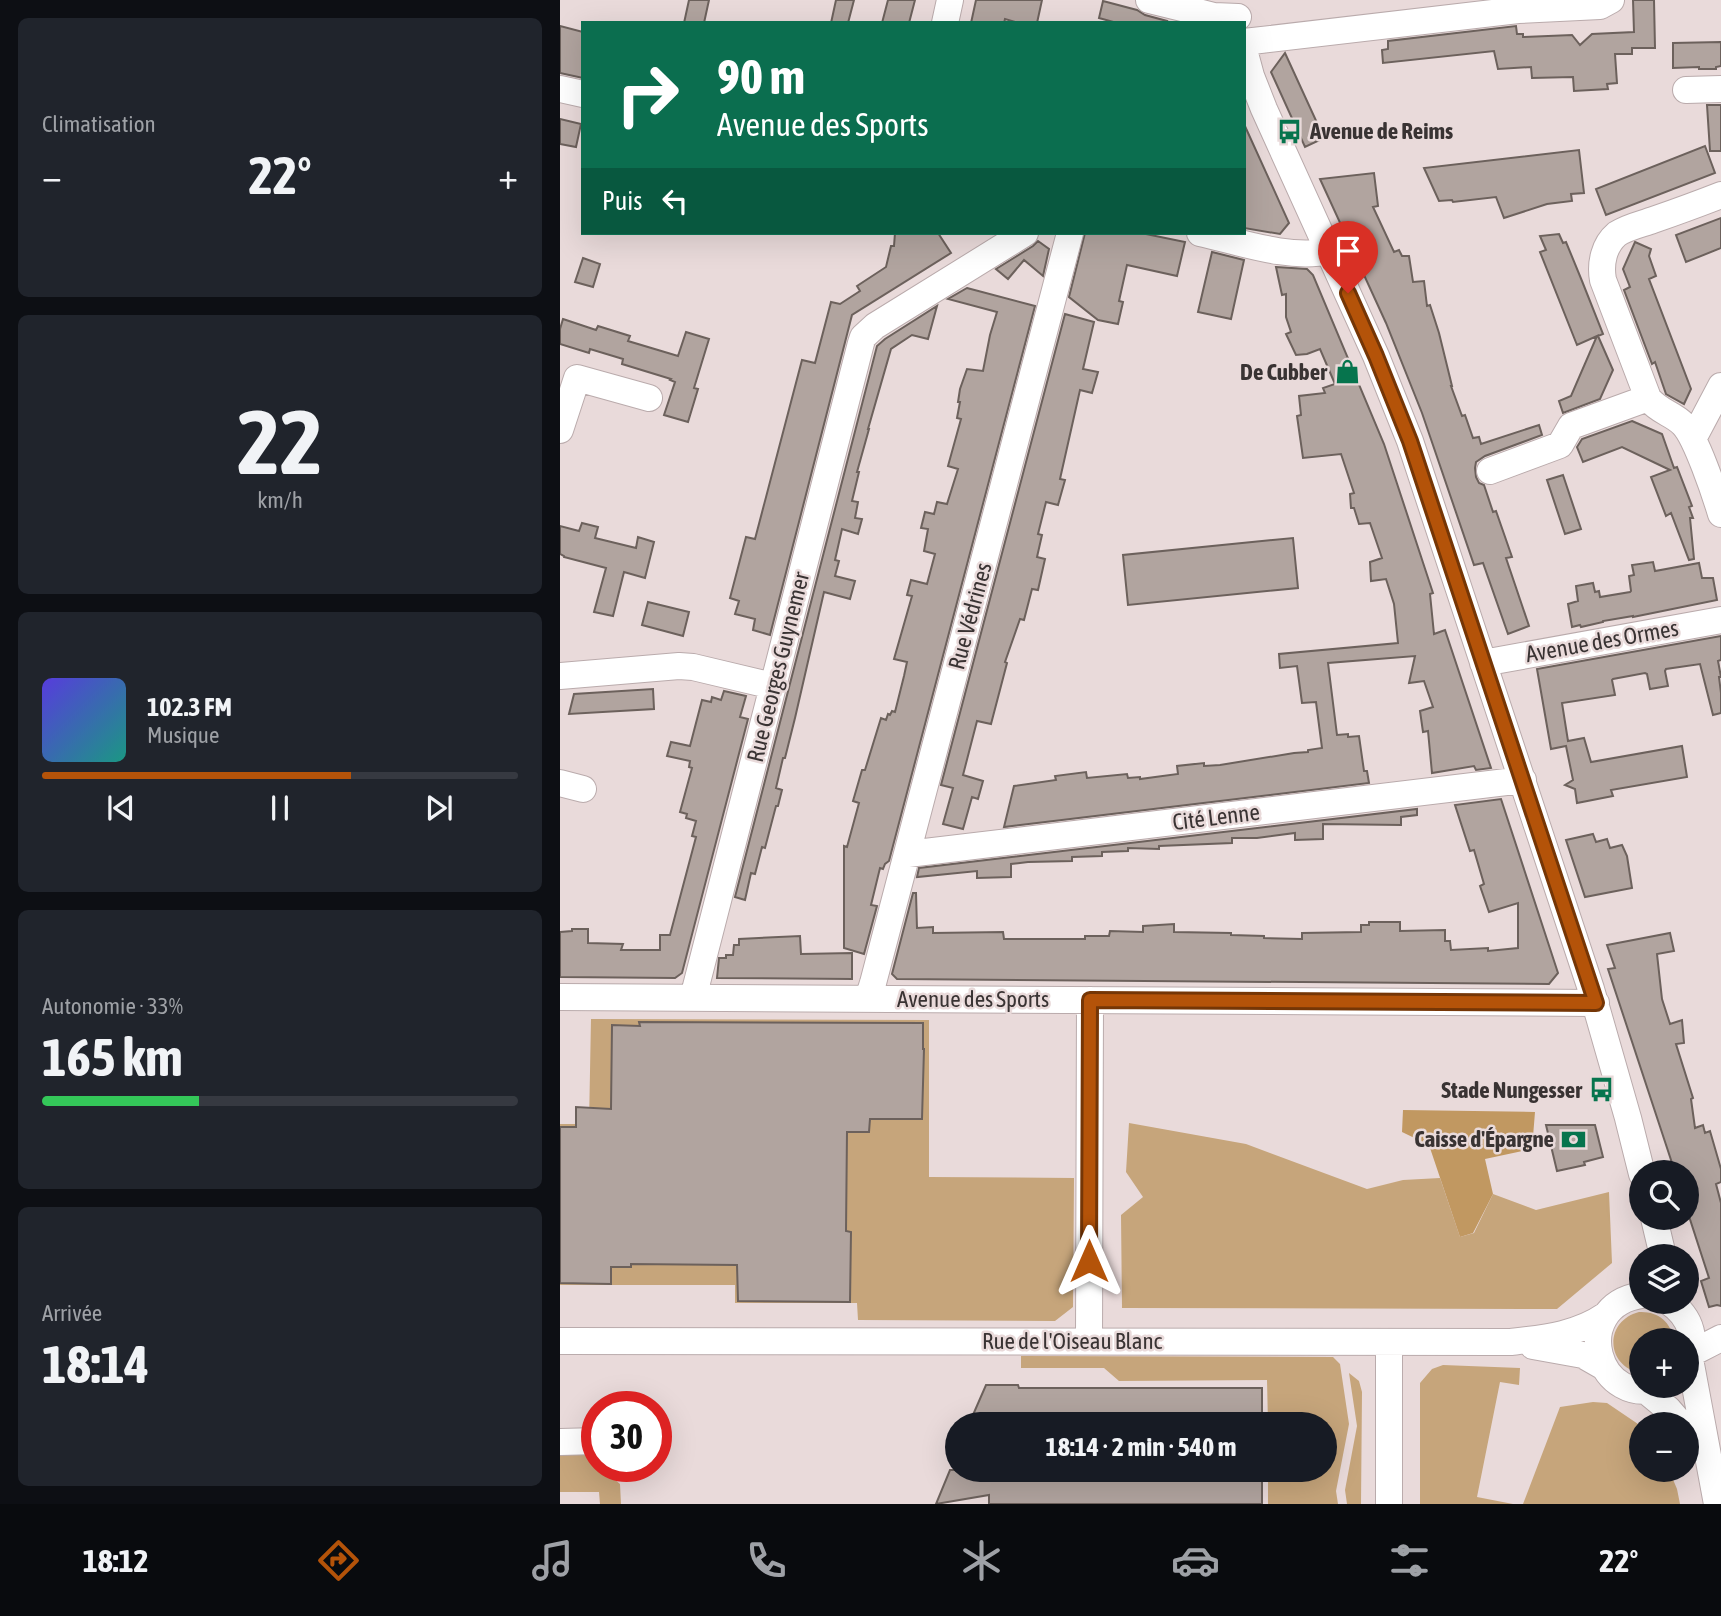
<!DOCTYPE html>
<html lang="fr">
<meta charset="utf-8">
<style>
:root{--surface:#171b24;--page:#20242c;--text:#f1f3f6;--muted:#9ea1a6;--line:#363941;--accent:#b45309}
body{margin:0;font-family:"Asap Condensed",sans-serif;background:var(--page);color:var(--text);height:100vh;display:flex;flex-direction:column;font-size:26px;white-space:nowrap}
*{box-sizing:border-box;margin:0}
p{font-size:23px;color:var(--muted)}
.icon{flex:none;width:38px;height:38px;fill:none;stroke:currentColor;stroke-width:2;stroke-linecap:round;stroke-linejoin:round}
.map{position:relative;flex:1;overflow:hidden}
.details{display:flex;flex-direction:column;gap:18px;padding:18px;background:#0d0f14;width:560px}
.details>*{flex:none}
.top-card{position:absolute;left:21px;top:21px;width:665px;height:214px;border-radius:0px;box-shadow:0 7px 28px #0002;background:#0b6e4f;color:#fff;overflow:hidden}
.fabs{position:absolute;left:1069px;top:1160px;display:grid;gap:14px}
.fabs a{display:grid;place-items:center;width:70px;height:70px;border-radius:50%;background:var(--surface);box-shadow:0 7px 28px #0002;font-size:35px}
.speed{position:absolute;left:21px;top:1391px;display:flex;gap:14px;font-size:35px;font-weight:700;text-align:center}
.speed>*{display:grid;place-content:center;width:91px;height:91px;border-radius:50%;background:var(--surface);box-shadow:0 7px 28px #0002;line-height:1}
.speed .limit{border:10px solid #d22;background:#fff;color:#111}
.pin{position:absolute;display:grid;place-items:center;width:60px;height:60px;color:#fff;margin:-72px -30px;border-radius:50% 50% 50% 0;rotate:-45deg;box-shadow:0 0 7px #0007}
.pin .icon{rotate:45deg}
.me{position:absolute;width:77px;margin:-38px;rotate:0deg;stroke-linejoin:round;filter:drop-shadow(0 0 5px #0008)}
.turn{display:flex;align-items:center;gap:24px;height:147px;padding:0 21px;font-size:32px}
.turn .icon{width:91px;height:91px;stroke-width:2.5}
.turn b{display:block;font-size:49px;line-height:60px}
.then{display:flex;align-items:center;height:66px;padding:0 21px;background:#0003;gap:14px;font-size:26px}
.big{font-size:52px;font-weight:700;line-height:1.1}
.details .widget{flex:1;display:flex;flex-direction:column;justify-content:center;gap:10px;min-width:0;padding:0 24px;border-radius:10px;background:var(--page)}
.details .dial{align-items:center;gap:0}
.dial b{font-size:91px;line-height:1}
.song{display:flex;align-items:center;gap:21px}
.cover{width:84px;height:84px;border-radius:10px;background:linear-gradient(135deg,hsl(250 70% 55%),hsl(170 70% 35%))}
.played{height:7px;border-radius:4px;background:linear-gradient(90deg,var(--accent) 65%,var(--line) 65%)}
.keys{display:flex;justify-content:space-around;direction:ltr}
.heat{display:flex;justify-content:space-between;align-items:center;font-size:38px;direction:ltr}
.charge{height:10px;border-radius:5px;background:linear-gradient(90deg,#34c759 33%,var(--line) 0)}
.trip{position:absolute;left:385px;top:1412px;width:392px;height:70px;border-radius:35px;background:var(--surface);box-shadow:0 7px 28px #0002;font-weight:700;line-height:70px;text-align:center}
.dock{display:flex;height:112px;justify-content:space-around;align-items:center;background:#090b0e;color:var(--muted)}
.dock .icon{width:49px;height:49px}
.dock .on{color:var(--accent)}
.dock b{font-size:32px;color:var(--text)}
main{display:flex;flex:1;min-height:0}
.map>svg:first-child{display:block}
</style>
<main>
<section class="details">
<div class="widget"><p>Climatisation</p>
<div class="heat"><a>−</a><b class="big">22°</b><a>+</a></div>
</div>
<div class="widget dial"><b>22</b><p>km/h</p></div>
<div class="widget">
<div class="song"><i class="cover"></i><div><b>102.3 FM</b><p>Musique</p></div></div>
<div class="played"></div>
<div class="keys"><svg class="icon" aria-label="previous" viewBox="0 0 24 24"><path d="M18 5L8 12l10 7zM5 5v14"/></svg><svg class="icon" aria-label="pause" viewBox="0 0 24 24"><path d="M8 5v14M16 5v14"/></svg><svg class="icon" aria-label="next" viewBox="0 0 24 24"><path d="M6 5l10 7-10 7zM19 5v14"/></svg></div>
</div>
<div class="widget"><p>Autonomie · 33%</p><b class="big">165 km</b><div class="charge"></div></div>
<div class="widget"><p>Arrivée</p><b class="big">18:14</b></div>
</section>
<div class="map">
<svg width="1161" height="1504" viewBox="0 0 1161 1504">
<rect width="100%" height="100%" fill="#e9dada"/>
<!-- green -->
<path fill="#c6a57b" d="M31 1019 369 1020V1177L514 1178 513 1307 495 1321 298 1320 297 1303H175V1285H0V1124H29Z
M569 1123 686 1144 807 1189 843 1180 880 1178 900 1237 914 1233 933 1194 976 1210 1049 1192 1052 1263 997 1309 562 1308 561 1215 583 1197 566 1172Z
M1079 1312C1098 1311 1111 1322 1114 1340H1082L1081 1373C1045 1366 1044 1321 1079 1312Z
M461 1356 773 1357 780 1364 789 1424 776 1491 778 1504H708V1470H765V1424H708L707 1380 559 1381 544 1368H461Z
M883 1365 960 1368 959 1385 940 1382 917 1497 953 1504H860V1383L872 1369Z
M789 1373 799 1381 802 1392 801 1504H787L785 1490 797 1426Z
M1033 1402 1047 1403 1078 1424 1081 1452 1082 1470H1109L1117 1489 1120 1504H963L1000 1407Z
M0 1447H37V1466L46 1467V1477L53 1478 60 1484 61 1504H40L39 1492H0Z"/>
<!-- forest -->
<path fill="#c19861" d="M843 1110 975 1112 972 1149 925 1159 933 1194 913 1233 900 1237 869 1145 842 1132Z"/>
<!-- building -->
<path fill="#b1a49f" stroke="#6c615c" stroke-width="2" d="M129 0H149L144 23H124Z
M276 0H294L288 23H271Z
M328 0H355L349 23H322Z
M416 0H482L477 23H459L445 19 444 23H411Z
M1073 0H1094L1095 48H1072V54H1055L1057 83 1047 84 1048 89 1014 91 1013 77 972 78 971 67 938 69 934 51 823 63 822 50 828 49V41L956 26 957 34H963V37L1012 35 1020 45 1032 34 1074 32Z
M543 1 577 10 585 15 607 21 606 23H557L539 18Z
M0 26 23 32V78L0 73Z
M1161 42V66L1156 67V69H1139V67L1113 68V43Z
M725 53 764 138 745 147 711 72Z
M1147 105H1161V151H1150Z
M0 119 21 124 16 147 0 144Z
M684 124 729 223 720 234 684 228Z
M1145 146 1155 173 1046 215 1036 189Z
M1019 150 1024 193 1011 194 1012 201 987 204 944 218 936 197 893 202 892 200 879 201 864 168Z
M814 173 818 206 813 207 834 252 839 250 842 256H849L853 282 864 281 867 306 870 305 879 333 892 386H891L902 416 905 415 913 438 919 437 921 444 979 425 982 435 925 456 916 462 915 468 916 477 919 483 924 485 933 512 936 511 952 557 946 558 969 626 948 634 923 563 914 565 862 413 826 323 760 179Z
M1161 218V248L1126 262 1116 235Z
M335 233H378L391 253 292 315 210 635 193 630 195 619 175 614 179 601 170 598 186 537 195 539 242 360 255 363 271 302 280 304 300 291 297 286 326 267 331 246H334Z
M525 233H581L625 242 617 276 567 265 559 301 563 302 558 324 538 320 509 297Z
M999 234 1003 243 1006 242 1022 281 1043 334 1038 336 1053 370 1040 399 1003 413 999 401 1011 396 1037 336 1017 345 980 252 986 250 980 236Z
M478 241 489 249 483 276 464 260 448 279 436 269 473 246Z
M1075 242 1091 249 1089 256 1096 276 1089 279 1131 389 1124 404 1106 394 1095 362 1092 364 1064 290 1070 287 1063 269Z
M652 252 684 260 671 319 638 312Z
M23 258 40 264 33 287 15 282Z
M716 267 747 269 753 275 824 444 873 593 870 594 874 634 885 630 931 768 916 770 914 766 872 773 868 731 863 732 860 711 873 707 864 681 849 683 855 656 768 663 777 735 788 734V737L799 736 804 771H807L809 783 444 827 454 786 496 780 495 776 526 772 527 778 567 774 568 778 580 777V779L618 774 617 766 644 763V766L660 765 734 753 748 752V750L762 748 756 702 742 703 737 666 720 668 719 654 838 643 834 604 826 579 811 581 810 562 822 558 810 523 799 524 794 508H791L790 494 794 493 781 454 743 458 737 416 741 415 739 396 765 393 763 388 775 384 760 349 747 354 736 355 726 334 731 332 726 317V294L722 295Z
M407 288 475 306 329 861 325 864 323 869 320 868 311 905 317 906 304 954 284 948V846L287 847 299 803 293 801 302 770H305L321 718 326 720 328 714 330 715 332 711 335 712 344 676 347 662 334 659 352 596 347 595 351 580 367 584 375 554 364 551 368 529 361 528 365 512 374 514 377 502 387 504 398 469 388 466 401 419 397 418 400 402H398L400 389 407 369 423 371 430 335 437 312 388 299Z
M377 306 368 339 352 335 331 349 308 429H309L297 472H299L292 501 298 502 295 518 302 519 298 534 282 529 275 560 279 561 275 576 295 581 290 599 264 592 235 718 225 758H223L216 788 222 790 218 806H216L205 848 202 847 195 874 191 873 185 900 175 897 317 346 325 339Z
M505 314 534 322 523 369 538 372 532 393 520 390 500 479 505 480 498 505 486 502 478 534 482 535 477 557 485 559 478 590 472 589 464 620 460 619 445 662 447 663 431 724 417 721 403 775 423 781 418 799 412 797 403 829 383 824 393 788 381 785Z
M3 319 36 330 38 326 70 336 68 341 118 356 126 332 149 339 134 388 138 389 128 422 104 415 115 382 110 380 111 379 62 364 63 359 30 349 29 353 0 344V329Z
M1072 421 1102 434 1114 468 1117 467 1132 506 1129 507 1133 518H1130L1134 559 1129 560 1111 513 1106 516 1091 477 1110 470 1062 447 1023 462 1017 447 1022 439Z
M1003 475 1021 529 1005 534 987 480Z
M22 523 38 527 35 538 76 548 78 537 94 542 85 578 64 572 53 616 34 612 46 568 4 557V556L0 554V526L19 531Z
M733 538 738 588 568 605 563 555Z
M1093 562 1095 571 1139 563 1142 578H1153L1157 600 1073 617V616L1043 621V622L1021 627 1020 625 1012 627 1008 604 1018 601 1016 586 1033 583 1035 592 1039 591 1040 597 1070 592 1071 591 1069 576 1074 575 1072 565Z
M88 602 129 612 123 636 82 625Z
M1161 636V660L1158 661 1161 677H1159L1161 693V713L1153 715 1140 664 1106 669 1105 671 1108 686 1090 689 1087 674 1085 673 1053 679 1052 680 1055 695 1002 703 1008 741 1024 738 1031 762 1122 746 1127 777 1051 790 1053 796 1017 803 1015 789 1005 785 1013 780 1006 746 991 749 977 669Z
M93 689 94 709 9 714 14 694Z
M164 691 186 696 180 717 188 719 122 973 115 978 0 977V932L12 931V929H28V943L63 944 61 950H100V935H110L136 837 132 836 136 821 126 818 127 814 120 812 132 768 129 767 130 761 107 756 111 742 130 746 142 700 151 702 152 697 161 700Z
M941 799 998 973 989 984 337 979 332 974 353 893H356L357 928 373 927V933L443 932 444 939H525V936H549L550 931 583 932V926L614 924V932L671 933V935L704 936V938L742 939V933L801 932V925H809V922H840V931L885 930V941H890L891 950 928 948V951L958 948V903L929 912 920 886 924 884 914 850 910 851 895 805Z
M857 809V815L841 817V825L763 824V839L735 840V833L697 838H672V843L599 846V849L568 848V851L542 852V856L512 857V861L468 862 451 864V877L417 878V871L357 877 359 868Z
M1033 834 1036 842 1047 839 1050 848 1062 845 1067 856 1072 888 1025 897 1006 840Z
M1110 933 1114 951 1097 954 1102 999 1110 1024 1122 1020 1124 1043 1116 1044 1133 1098 1131 1099 1135 1128 1143 1125 1145 1133 1150 1131 1161 1169V1182L1156 1184 1161 1203V1306L1157 1305 1149 1307 1141 1281 1149 1278 1127 1210V1172H1115L1048 969 1055 968 1047 945Z
M240 936 241 954 292 953V979L157 978 159 958H166V955H173L174 945H179V939Z
M79 1022 363 1023V1049H364L362 1119H310L309 1132H287L286 1231 291 1232 290 1302 178 1301 177 1265 71 1264V1267H51V1284L0 1283V1127H16V1107L51 1109 52 1025 80 1026Z
M986 1125H1035L1043 1157 1024 1162 1025 1165 997 1171Z
M426 1385H458L459 1388H702V1424H409Z
M390 1470H702V1504H429V1495L376 1504Z"/>
<g fill="none" stroke-linecap="round" stroke-linejoin="round">
<defs>
<path id="minor" d="M589 0 654 16 678 17
M385 23 390 0
M684 42 958 10 1040 6 1051 0
M684 50 691 76 704 109 816 356 850 441 1031 989 1068 1118 1082 1174
M0 89 23 94
M1126 90 1161 89
M1161 195C1138 204 1116 212 1093 220 1082 224 1067 227 1057 234 1044 245 1040 263 1043 280L1088 398C1099 412 1112 413 1123 424 1136 437 1155 494 1161 514
M640 233C680 242 730 260 769 251
M0 430 17 378 89 398
M1133 439 1161 386
M930 471 1000 445 1011 426 1088 398
M923 663 1161 620
M0 676 119 666 133 667 213 686
M0 783 23 789
M348 854 963 780
M0 997 1036 1003
M133 998 301 343 303 337 315 326 465 233
M308 999 313 983 510 233
M1094 1218 1103 1256
M1082 1295C1007 1306 1037 1414 1105 1386
M1109 1302C1132 1317 1138 1342 1127 1366
M0 1341 951 1342C985 1338 1017 1335 1046 1315
M529 1341 530 1000
M973 1346 1023 1355 1044 1367
M1132 1353 1161 1338
M1130 1359 1157 1504
M1085 1390 1108 1409 1121 1424
M0 1442 37 1441
M829 1504V1342"/>
</defs>
<!-- minor casing -->
<use href="#minor" stroke="#baabac" stroke-width="28"/>
<!-- minor -->
<use href="#minor" stroke="#fff" stroke-width="26"/>
</g>
<g fill="none" stroke-linecap="round" stroke-linejoin="round">
<defs>
<path id="route" d="M529 1261 530 1000 1036 1003 850 441 816 356 788 293"/>
</defs>
<!-- route casing -->
<use href="#route" stroke="#753606" stroke-width="18"/>
<!-- route -->
<use href="#route" stroke="#b45309" stroke-width="12"/>
</g>
<!-- icons -->
<defs>
<symbol id="bus-bare" viewBox="-9 -9 18 18"><path d="M-5-6H5V4H4V6H2V4H-2V6H-4V4H-5ZM-3.5-4V0h7V-4ZM-3.5 1.2v1.5H-2V1.2ZM2 1.2v1.5H3.5V1.2Z" fill="#06744d" stroke="#e9dada" stroke-width="2.5" paint-order="stroke"/></symbol>
<symbol id="shop-bare" viewBox="-9 -9 18 18"><path d="M-5-2.5h2.3a2.7 3.5 0 0 1 5.4 0H5L5.5 6h-11ZM-1.5-2.5h3a1.5 2.3 0 0 0-3 0Z" fill="#06744d" stroke="#e9dada" stroke-width="2.5" paint-order="stroke"/></symbol>
<symbol id="bank-bare" viewBox="-9 -9 18 18"><path d="M-6-4H6V4H-6ZM0-2.3a2.3 2.3 0 1 0 0 4.6a2.3 2.3 0 1 0 0-4.6Z" fill="#06744d" stroke="#e9dada" stroke-width="2.5" paint-order="stroke"/></symbol>
</defs>
<g fill-rule="evenodd">
<use href="#bus-bare" x="712" y="114" width="35" height="35"/>
<use href="#shop-bare" x="770" y="354" width="35" height="35"/>
<use href="#bus-bare" x="1024" y="1072" width="35" height="35"/>
<use href="#bank-bare" x="996" y="1122" width="35" height="35"/>
</g>
<g text-anchor="middle" dominant-baseline="central" stroke-width="5" stroke-linejoin="round" paint-order="stroke">
<!-- poi labels -->
<g font-size="23" font-weight="bold" fill="#393333" stroke="#e9dada" text-anchor="end">
<text x="750" y="131" text-anchor="start">Avenue de Reims</text>
<text x="767" y="372">De Cubber</text>
<text x="1022" y="1090">Stade Nungesser</text>
<text x="994" y="1139">Caisse d'Épargne</text>
</g>
<!-- street labels -->
<g font-size="23" fill="#393333" stroke="#e9dada">
<text transform="translate(410 616) rotate(-75)">Rue Védrines</text>
<text transform="translate(1042 641) rotate(-10)">Avenue des Ormes</text>
<text transform="translate(218 667) rotate(-76)">Rue Georges Guynemer</text>
<text transform="translate(656 817) rotate(-7)">Cité Lenne</text>
<text x="413" y="999">Avenue des Sports</text>
<text x="512" y="1341">Rue de l'Oiseau Blanc</text>
</g>
</g>
</svg>
<div class="fabs">
<a><svg class="icon" aria-label="search" viewBox="0 0 24 24"><circle cx="10" cy="10" r="6"/><path d="M15 15l6 6"/></svg></a>
<a><svg class="icon" aria-label="layers" viewBox="0 0 24 24"><path d="M12 4l9 5-9 5-9-5zM3 14l9 5 9-5"/></svg></a>
<a>+</a>
<a>−</a>
</div>
<div class="speed"><div class="limit">30</div></div>
<div class="pin" style="left:788px;top:293px;background:#d93025"><svg class="icon" aria-label="arrive" viewBox="0 0 24 24"><path d="M6 21V4h12l-3 4 3 4H6"/></svg></div>
<svg class="me" style="left:529px;top:1261px" viewBox="-20 -20 40 40"><path d="M0-17L14 15 0 8-14 15z" fill="#b45309" stroke="#fff" stroke-width="4"/></svg>
<div class="trip">18:14 · 2 min · 540 m</div>
<div class="top-card">
<div class="turn"><svg class="icon" aria-label="right" viewBox="0 0 24 24"><path d="M7 20v-9h11M14 6l5 5-5 5"/></svg><div><b>90 m</b>Avenue des Sports</div></div>
<div class="then">Puis<svg class="icon" aria-label="left" viewBox="0 0 24 24"><path d="M17 20v-9H6M10 6l-5 5 5 5"/></svg></div>
</div>
</div>
</main>
<nav class="dock">
<b>18:12</b>
<svg class="icon on" aria-label="directions" viewBox="0 0 24 24"><path d="M12 3l9 9-9 9-9-9zM9 14v-3h6M13 9l2 2-2 2"/></svg>
<svg class="icon" aria-label="music" viewBox="0 0 24 24"><path d="M9 18V5l10-2v13"/><circle cx="6" cy="18" r="3"/><circle cx="16" cy="16" r="3"/></svg>
<svg class="icon" aria-label="phone" viewBox="0 0 24 24"><path d="M5 4h4l2 5-3 2q2 4 5 5l2-3 5 2v4C11 20 4 13 5 4z"/></svg>
<svg class="icon" aria-label="climate" viewBox="0 0 24 24"><path d="M12 3v18M4 7l16 10M4 17L20 7"/></svg>
<svg class="icon" aria-label="car" viewBox="0 0 24 24"><path d="M5 17H2v-5l4-1 3-4h7l3 4 3 1v5h-3M9 17h6M6 11h13"/><circle cx="7" cy="17" r="2"/><circle cx="17" cy="17" r="2"/></svg>
<svg class="icon" aria-label="filters" viewBox="0 0 24 24"><path d="M4 7h16M4 17h16"/><circle cx="9" cy="7" r="2"/><circle cx="15" cy="17" r="2"/></svg>
<b>22°</b>
</nav>
